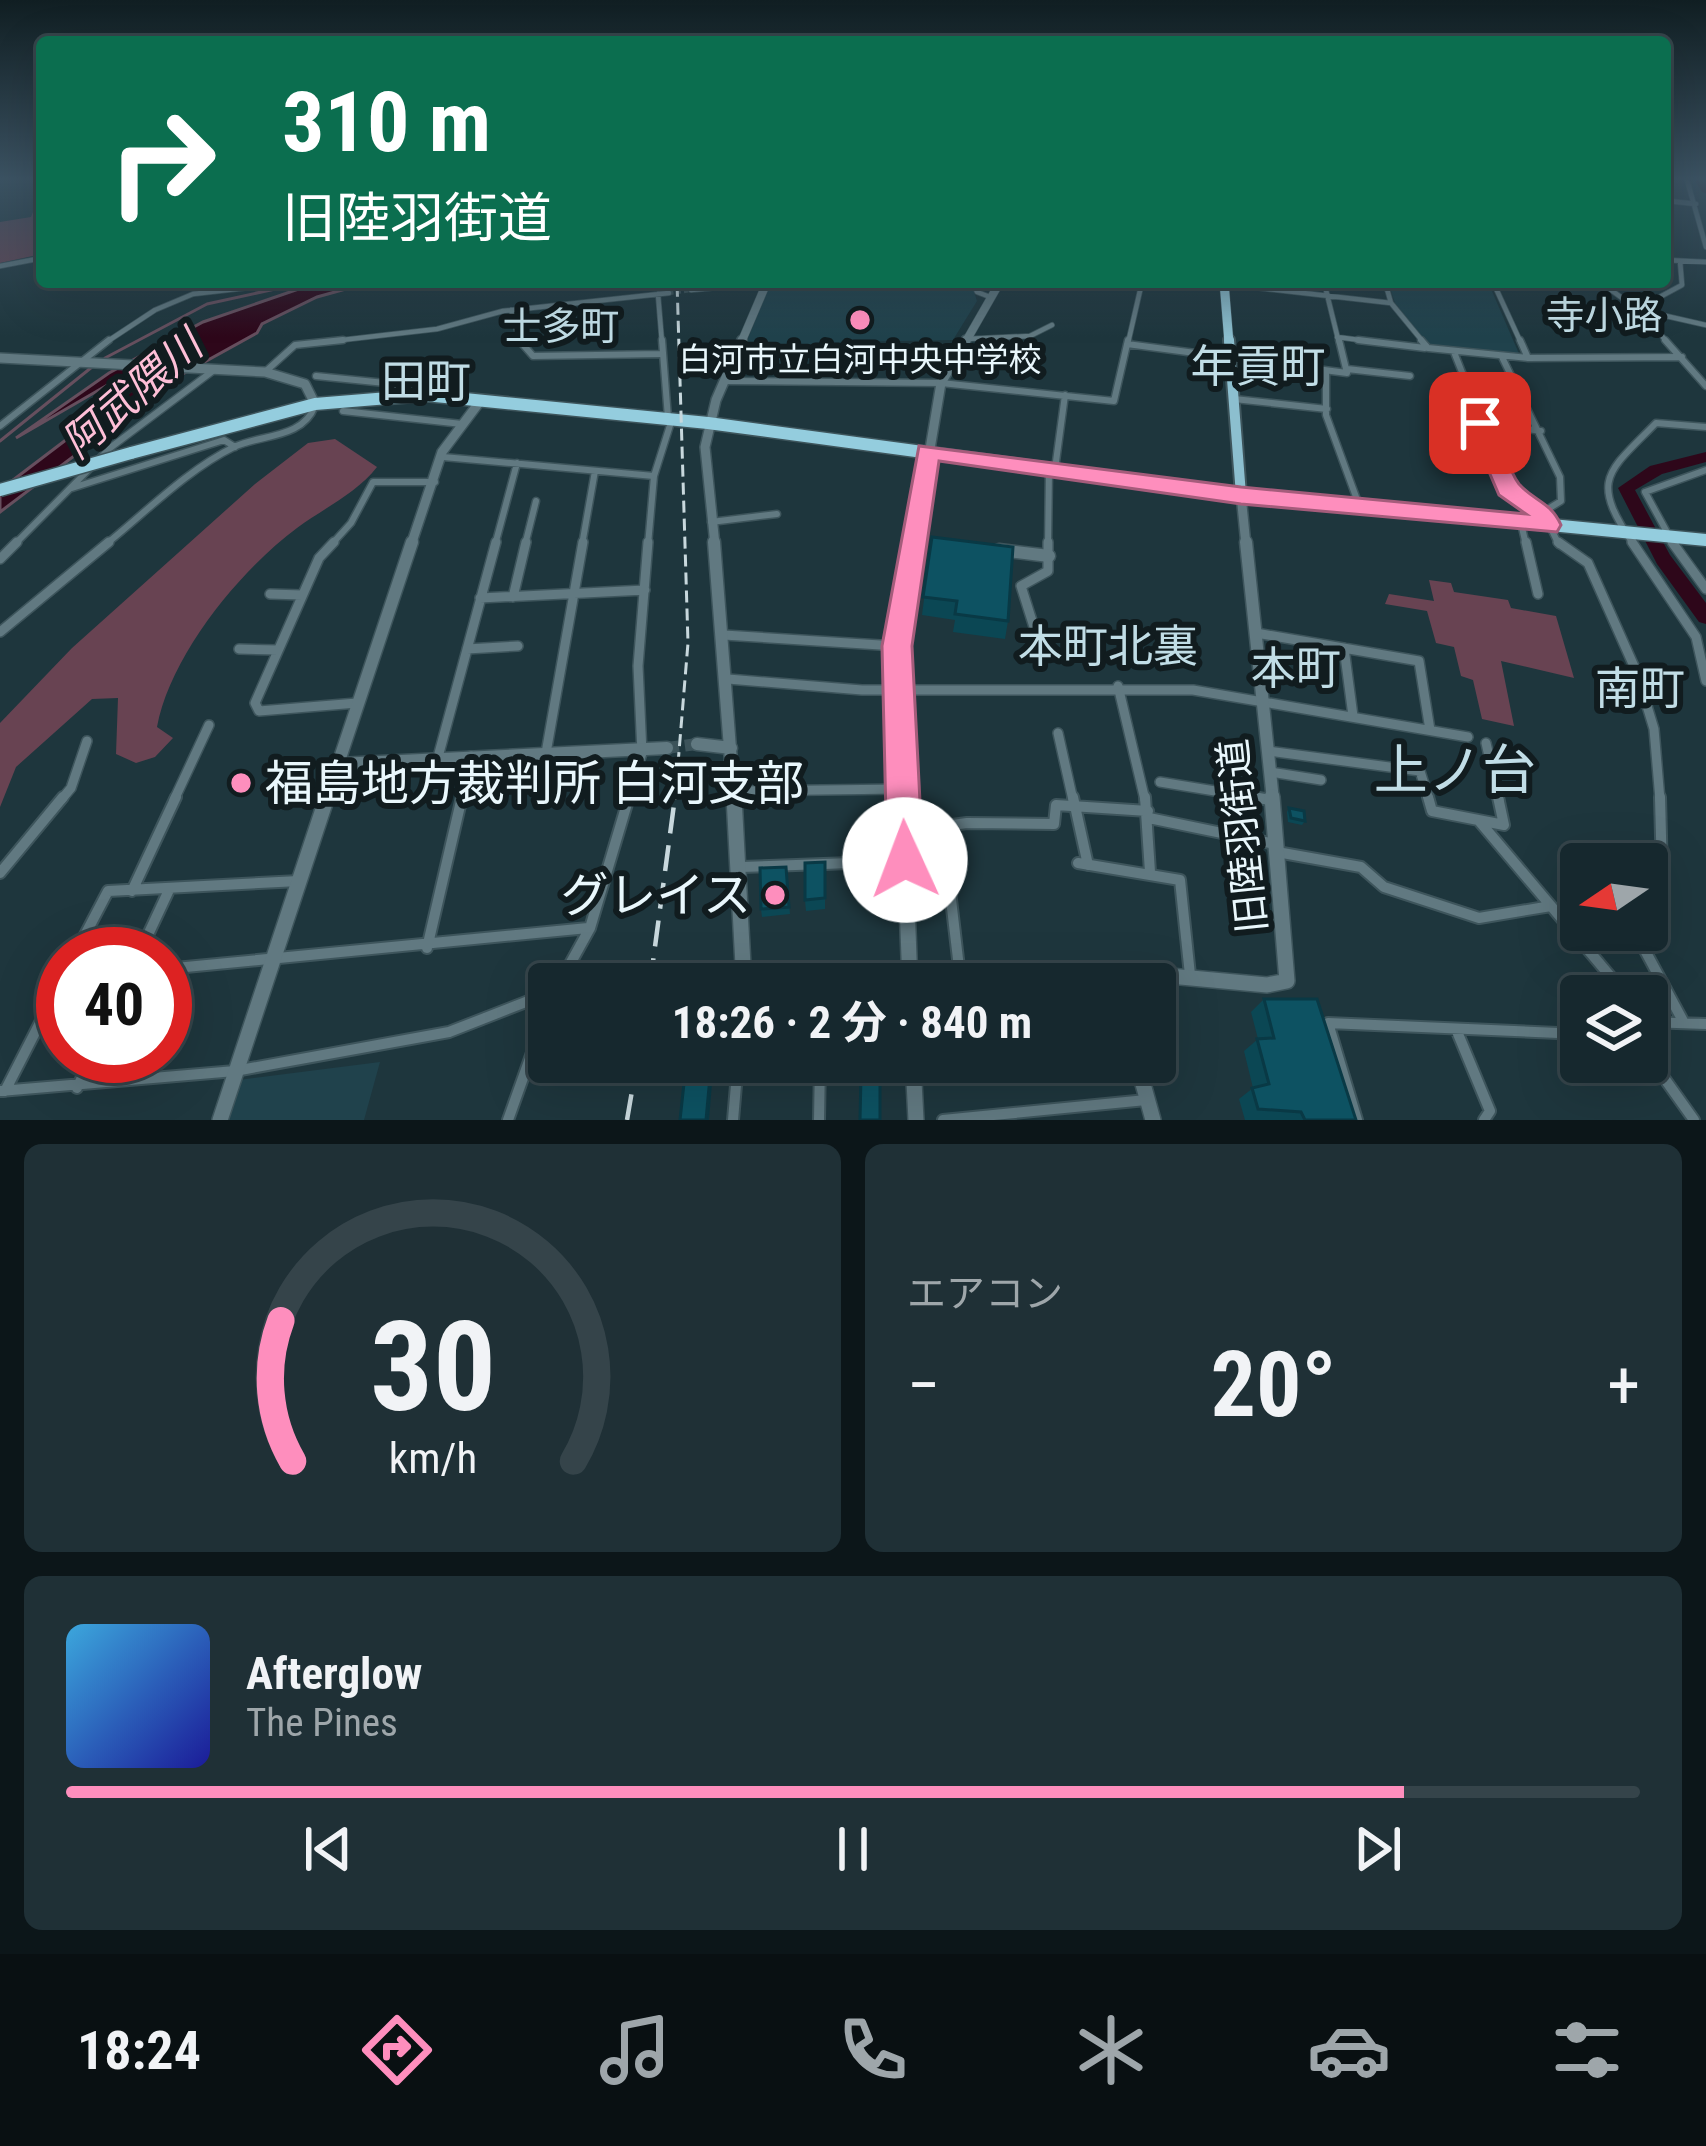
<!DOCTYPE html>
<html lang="ja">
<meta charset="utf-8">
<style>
:root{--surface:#16282e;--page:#1f3036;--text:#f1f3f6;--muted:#9ea6aa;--line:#35444a;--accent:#fe8ebd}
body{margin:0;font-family:"Roboto Condensed","Noto Sans JP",sans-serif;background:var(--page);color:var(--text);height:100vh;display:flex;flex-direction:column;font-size:45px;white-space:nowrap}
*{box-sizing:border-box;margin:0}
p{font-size:39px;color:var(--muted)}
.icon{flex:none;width:66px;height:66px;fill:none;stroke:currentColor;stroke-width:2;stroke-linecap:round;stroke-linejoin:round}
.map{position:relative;height:1120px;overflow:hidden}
.side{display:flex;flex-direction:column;gap:24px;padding:24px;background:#0c1619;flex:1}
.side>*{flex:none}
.top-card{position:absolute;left:36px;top:36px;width:1635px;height:252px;border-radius:12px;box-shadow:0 12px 48px #0002,0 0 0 3px var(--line);background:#0b6e4f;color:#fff;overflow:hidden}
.needle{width:78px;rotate:257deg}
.fabs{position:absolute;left:1560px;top:843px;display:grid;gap:24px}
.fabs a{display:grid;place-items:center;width:108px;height:108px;border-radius:12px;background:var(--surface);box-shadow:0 12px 48px #0002,0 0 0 3px var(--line);font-size:60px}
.speed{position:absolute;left:36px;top:927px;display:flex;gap:24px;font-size:60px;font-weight:700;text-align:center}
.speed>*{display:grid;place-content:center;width:156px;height:156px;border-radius:50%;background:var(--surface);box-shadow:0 12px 48px #0002,0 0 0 3px var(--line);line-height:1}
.speed .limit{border:18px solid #d22;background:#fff;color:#111}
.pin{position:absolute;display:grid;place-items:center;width:102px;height:102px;color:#fff;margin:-51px;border-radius:24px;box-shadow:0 6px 18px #0006}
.me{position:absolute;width:132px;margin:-66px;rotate:358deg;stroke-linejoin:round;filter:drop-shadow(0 0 9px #0008)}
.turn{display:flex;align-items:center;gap:42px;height:252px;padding:0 48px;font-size:54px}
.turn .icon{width:156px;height:156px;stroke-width:2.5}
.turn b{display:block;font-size:84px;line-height:102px}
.big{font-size:90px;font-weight:700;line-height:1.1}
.side .widget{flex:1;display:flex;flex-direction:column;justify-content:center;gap:18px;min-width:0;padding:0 42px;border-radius:18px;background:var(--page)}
.side .dial{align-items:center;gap:0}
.dial svg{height:312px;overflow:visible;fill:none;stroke:var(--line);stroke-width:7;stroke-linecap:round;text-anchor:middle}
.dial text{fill:var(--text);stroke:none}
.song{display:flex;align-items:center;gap:36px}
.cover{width:144px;height:144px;border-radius:18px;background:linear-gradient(135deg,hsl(200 70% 55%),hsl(240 70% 35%))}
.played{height:12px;border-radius:6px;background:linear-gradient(90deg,var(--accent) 85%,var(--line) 85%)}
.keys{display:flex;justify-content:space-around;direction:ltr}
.heat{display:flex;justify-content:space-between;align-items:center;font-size:66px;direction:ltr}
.side .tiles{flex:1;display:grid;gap:24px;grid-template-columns:1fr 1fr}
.widget:last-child{grid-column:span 2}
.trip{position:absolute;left:528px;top:963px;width:648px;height:120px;border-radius:12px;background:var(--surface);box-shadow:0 12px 48px #0002,0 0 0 3px var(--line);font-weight:700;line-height:120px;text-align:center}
.dock{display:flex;height:192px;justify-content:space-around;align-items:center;background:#091012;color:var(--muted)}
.dock .icon{width:84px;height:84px}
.dock .selected{color:var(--accent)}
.dock b{font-size:54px;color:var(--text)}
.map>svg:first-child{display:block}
</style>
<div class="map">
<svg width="1706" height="1120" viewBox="0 0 1706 1120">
<rect width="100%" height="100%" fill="#1e363d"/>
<!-- built -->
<path fill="#20424c" d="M771 282H971L977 301 953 340 847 342 845 360H739Z
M1388 282H1488L1520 356 1431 348 1395 303Z
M380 1062 364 1120H226L238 1080Z"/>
<!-- green -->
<path fill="#684352" d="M42 189V254L0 263V222L31 217Z
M335 439 377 467C357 493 324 508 297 528 239 571 170 656 157 727L173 738 155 757 136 763 116 754 118 698 92 699 16 767 0 807V723L72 648 255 484 308 443Z
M1429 580 1451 583 1454 592 1508 600 1511 608 1556 616 1574 678 1501 661 1514 726 1482 719 1473 680 1461 676 1454 647 1436 643 1427 611 1385 604 1389 594 1434 601Z"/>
<!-- water -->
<path fill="#2e071a" stroke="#664f5e" stroke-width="3" d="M319 282H371L317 297 262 324 257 333 181 375 0 512V490L154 373 192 336 16 438 109 373 203 322Z"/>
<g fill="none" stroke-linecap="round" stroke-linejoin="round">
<!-- stream -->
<path stroke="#664f5e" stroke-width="3" d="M105 358 207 304 307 282
M0 441 92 367"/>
<!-- river -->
<path fill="#2e071a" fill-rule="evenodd" d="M1695 180H1706V193L1702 192Z
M1706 452V462L1662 474 1635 490 1670 555 1706 603V624L1699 622 1657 564 1618 488 1650 466Z"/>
<!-- minor-tunnel -->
<path stroke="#3c535a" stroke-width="4.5" stroke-dasharray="4.5 3" stroke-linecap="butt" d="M669 293 691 290"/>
<!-- tertiary-tunnel -->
<path stroke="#3c535a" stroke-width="12" stroke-dasharray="12 6" stroke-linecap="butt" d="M667 748 697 744"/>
<defs>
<path id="minor-far3" d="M1687 180 1706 247
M1669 201 1696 204
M1665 260 1706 262
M0 266 42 258
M973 282 977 292 990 297
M1324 282 1339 343
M1385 282 1391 303 1424 343
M1493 282 1521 343
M1600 282 1640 311 1668 343
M1224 284 1391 303
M691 290 767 283
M658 294 662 343
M511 310 520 343
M1653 313 1706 325
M1654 313 1656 299 1682 285 1680 261
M1337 337 1382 343
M966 339 1030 336 1052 325
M105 343 155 310 193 294 298 282
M316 343 437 329 503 311 669 293
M1128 343 1142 282"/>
<path id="minor-far2" d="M519 340 533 356 660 354
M662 340 668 418
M1358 340 1425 348
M1421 340 1428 348 1528 358 1520 340
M1665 340 1706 386
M1127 344 1347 373 1339 340
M1454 352 1508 489 1543 512 1561 501 1560 477 1502 357
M1528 358 1682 357
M1347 369 1410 376
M1326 371V415L1359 505
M265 372 295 345 343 340
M316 376 395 384 390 395
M724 381 941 383 1114 401 1128 340
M1466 389 1440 387 1468 446
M1234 399 1327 409
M343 411 462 424
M1481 422 1541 431
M0 426 109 340
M443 457 654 476
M1055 469 1065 395
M72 488 224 440 235 447
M1543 512 1559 545
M711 522 777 514
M1521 523 1526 545
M14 545 110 448 214 370
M105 545C146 512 187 470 234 447 262 434 302 439 315 406
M331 545 351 523 373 482H435
M495 545 517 463
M525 545 536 501
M582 545 595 471
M648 545 654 476 672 419
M1048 545 1049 470
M1634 545C1589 479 1607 473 1656 423L1706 427
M1674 545 1645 492 1706 470"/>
<path id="minor-far1" d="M334 542 319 558 255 703 259 711 357 703
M1526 542 1538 594
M1558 542 1588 563 1637 673 1654 729 1660 800
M1632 542 1696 637 1706 681
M1672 542 1706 589
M0 559 17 542
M270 594 302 595
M513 597 526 542
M480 598 645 590
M0 632 109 542
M1256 633 1419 661 1430 730
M724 635 896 646
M1040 646 1021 586 1048 571V542
M1344 648 1353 716
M239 649 278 650
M467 649 518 646
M728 679 862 690H1193L1468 737
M1118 686 1145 800
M1058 733 1073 800
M1486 743 1499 800
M1268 751 1420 771 1429 800
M546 753 583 542
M438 757 496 542
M1270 772 1321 780
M1160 782 1270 800
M733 791 902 789
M61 800 71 788 87 741
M174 800 209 725
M461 800 471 756
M628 800 642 753 638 666 648 542"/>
<path id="minor" d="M1073 797 1088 865
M1145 797 1150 872
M1253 797 1270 800
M1428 797 1432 811 1504 825 1498 797
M1149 818 1275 844
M1480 822 1627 996
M907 831 967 823 1054 824 1056 805 1148 811
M1277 852 1361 867 1384 887 1479 918 1551 906
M905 856 920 857 950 891 960 976
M1078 863 1180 880 1190 975
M741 867 905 861
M0 873 63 797
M1647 878 1662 875 1660 797
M132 891 176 797
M1634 930 1683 1021
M427 948 462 797
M75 954 108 891 299 881
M139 954 169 890
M165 969 588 928
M559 984 590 928 629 797
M1647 1022 1706 1024
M1456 1029 1490 1111 1484 1120
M1647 1054 1694 1120
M77 1088 92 1056
M0 1091 235 1071 449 1032 549 993
M5 1091 63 978
M508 1120 549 1005
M733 1120 738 1062
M819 1120 820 1062
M943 1120 1146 1100
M1357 1120 1328 1023 1581 1034"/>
<path id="tertiary-far3" d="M741 343 767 282
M965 343 1000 282"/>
<path id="tertiary-far2" d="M0 358 265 372 305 384 315 404
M1241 495 1246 545
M411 545 442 452 481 400
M715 545 705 447 716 400 742 340
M914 545 941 383 966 340"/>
<path id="tertiary-far1" d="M714 542 734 800
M1246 542 1273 800
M999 550 1049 556
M697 744 731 748
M339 764 667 748
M326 800 412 542
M903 800 897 646 914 542"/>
<path id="tertiary" d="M734 797 744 984
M903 797 910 984
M878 984 1094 969 1267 985 1287 981 1272 797
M913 1062 916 1120
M1137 1062 1153 1120
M220 1120 327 797"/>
<path id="primary-far1" d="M1224 282 1229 343"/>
<path id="primary" d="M1229 340 1241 495"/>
<path id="trunk" d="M131 453 315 404 425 395 708 423 1241 495 1706 540"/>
</defs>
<!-- minor-far3 casing -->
<use href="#minor-far3" stroke="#3e555c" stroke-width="6"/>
<!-- minor-far2 casing -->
<use href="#minor-far2" stroke="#3e555c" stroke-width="9"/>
<!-- minor-far1 casing -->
<use href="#minor-far1" stroke="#3e555c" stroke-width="12"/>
<!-- minor casing -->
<use href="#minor" stroke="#3e555c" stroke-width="14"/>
<!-- tertiary-far3 casing -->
<use href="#tertiary-far3" stroke="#3e555c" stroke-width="9"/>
<!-- tertiary-far2 casing -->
<use href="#tertiary-far2" stroke="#3e555c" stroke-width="12"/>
<!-- tertiary-far1 casing -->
<use href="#tertiary-far1" stroke="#3e555c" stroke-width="15"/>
<!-- tertiary casing -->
<use href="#tertiary" stroke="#3e555c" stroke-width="18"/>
<!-- primary-far1 casing -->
<use href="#primary-far1" stroke="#3e555c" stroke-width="10"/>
<!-- primary casing -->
<use href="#primary" stroke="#3e555c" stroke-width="14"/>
<!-- trunk casing -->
<use href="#trunk" stroke="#3e555c" stroke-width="15"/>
<!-- minor-far3 -->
<use href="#minor-far3" stroke="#617981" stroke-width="4.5"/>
<!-- minor-far2 -->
<use href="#minor-far2" stroke="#617981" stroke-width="6"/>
<!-- minor-far1 -->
<use href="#minor-far1" stroke="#617981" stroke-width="9"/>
<!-- minor -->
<use href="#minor" stroke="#617981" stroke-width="10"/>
<!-- tertiary-far3 -->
<use href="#tertiary-far3" stroke="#617981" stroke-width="8"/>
<!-- tertiary-far2 -->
<use href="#tertiary-far2" stroke="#617981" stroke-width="9"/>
<!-- tertiary-far1 -->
<use href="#tertiary-far1" stroke="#617981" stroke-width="12"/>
<!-- tertiary -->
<use href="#tertiary" stroke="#617981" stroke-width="15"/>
<!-- primary-far1 -->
<use href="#primary-far1" stroke="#8cbfcf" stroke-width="9"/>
<!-- primary -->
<use href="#primary" stroke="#8cbfcf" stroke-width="10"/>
<!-- trunk -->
<use href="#trunk" stroke="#94cdde" stroke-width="12"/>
<!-- rail-far1 -->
<path stroke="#c8d8dd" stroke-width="3" stroke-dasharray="12 6" stroke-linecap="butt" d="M675 800 688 643 677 282"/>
<!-- rail -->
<path stroke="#c8d8dd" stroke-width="4.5" stroke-dasharray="26 12" stroke-linecap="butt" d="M650 984 675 797
M627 1120 637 1062"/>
<defs>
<path id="trunk-bridge" d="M0 490 131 453"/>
</defs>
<!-- trunk-bridge casing -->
<use href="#trunk-bridge" stroke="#3e555c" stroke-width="15" stroke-linecap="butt"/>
<!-- trunk-bridge -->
<use href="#trunk-bridge" stroke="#94cdde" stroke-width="12"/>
</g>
<!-- wall -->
<path fill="#0b4754" d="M932 537 1008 621 1005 639 953 632 955 620 922 615Z
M1289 808 1305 821 1302 825 1288 822 1287 812Z
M825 862V909L806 911 805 900Z
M786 867 790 914 762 917 761 909Z
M1264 999 1356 1120H1245L1239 1099 1253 1088 1244 1051 1258 1039 1251 1012Z
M764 1062H810V1081L769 1080Z
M865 1062 896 1071 894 1084H880L865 1076Z"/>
<!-- shaded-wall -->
<path fill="#093945" d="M711 1066 713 1071 709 1120H706Z"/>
<!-- building -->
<path fill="#0d5262" stroke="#093945" stroke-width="3" d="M932 537 1013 547 1008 621 955 614 957 601 923 597Z
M1289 808 1304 811 1305 821 1291 818Z
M825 862V898L805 900V863Z
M786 867 789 907 761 909 760 868Z
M1264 999H1317L1356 1120H1305L1301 1112 1258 1109 1252 1088 1269 1084 1257 1039 1274 1038Z
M866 1062H895L896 1071H880V1120H860L861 1076H866Z
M686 1065 711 1066 706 1120H680Z"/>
<!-- sky -->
<linearGradient id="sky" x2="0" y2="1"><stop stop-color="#101e22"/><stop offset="0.53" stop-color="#3b5262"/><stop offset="1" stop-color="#3b5262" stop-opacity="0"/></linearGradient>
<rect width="1706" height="337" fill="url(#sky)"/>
<!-- route -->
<path fill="#fe8ebd" stroke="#a55c7b" stroke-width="3" d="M1480 416C1504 425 1503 464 1519 484 1534 501 1551 502 1561 525L1557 532 1241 504 939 461 912 646 923 860 918 872 905 877 893 872 887 860 882 646 919 446 1241 487 1526 514 1499 495 1468 423Z"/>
<!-- markers -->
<g fill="#fe8ebd" stroke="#111c1f" stroke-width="4.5">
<circle cx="860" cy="320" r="12"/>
<circle cx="241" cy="783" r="12"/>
<circle cx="775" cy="895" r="12"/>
</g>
<g text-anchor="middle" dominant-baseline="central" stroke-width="12" stroke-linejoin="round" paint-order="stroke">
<!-- far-poi labels -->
<g font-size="33" fill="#e9f7fc" stroke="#111c1f">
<text x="860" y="359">白河市立白河中央中学校</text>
</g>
<!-- far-quarter labels -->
<g font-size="39" fill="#c1dde6" stroke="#111c1f">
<text x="1604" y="316">寺小路</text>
<text x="561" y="327">士多町</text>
</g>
<!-- street labels -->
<g font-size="39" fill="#e9f7fc" stroke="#111c1f">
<text transform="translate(1243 836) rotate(-96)">旧陸羽街道</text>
</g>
<!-- water labels -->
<g font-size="42" font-style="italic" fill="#febfd7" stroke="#111c1f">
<text transform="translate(132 394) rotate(-41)">阿武隈川</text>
</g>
<!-- quarter labels -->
<g font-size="45" fill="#c1dde6" stroke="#111c1f">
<text x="1258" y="366">年貢町</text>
<text x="426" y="381">田町</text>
<text x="1108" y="646">本町北裏</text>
<text x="1296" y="668">本町</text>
<text x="1640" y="688">南町</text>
</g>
<!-- near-poi labels -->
<g font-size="48" fill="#e9f7fc" stroke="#111c1f" text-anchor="start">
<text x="265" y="783">福島地方裁判所 白河支部</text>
<text x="751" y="895" text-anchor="end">グレイス</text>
</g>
<!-- near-quarter labels -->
<g font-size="54" fill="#c1dde6" stroke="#111c1f">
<text x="1455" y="770">上ノ台</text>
</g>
</g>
</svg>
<div class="fabs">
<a><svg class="needle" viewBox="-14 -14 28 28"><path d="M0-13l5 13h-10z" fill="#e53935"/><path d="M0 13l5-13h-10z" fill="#9ea6aa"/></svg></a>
<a><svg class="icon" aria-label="layers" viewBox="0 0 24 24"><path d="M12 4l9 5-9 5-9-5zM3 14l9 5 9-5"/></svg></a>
</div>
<div class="speed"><div class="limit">40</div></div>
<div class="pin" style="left:1480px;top:423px;background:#d93025"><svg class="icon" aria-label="arrive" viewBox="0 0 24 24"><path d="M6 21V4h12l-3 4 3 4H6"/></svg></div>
<svg class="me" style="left:905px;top:860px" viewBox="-20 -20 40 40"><circle r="19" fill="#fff"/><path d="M0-13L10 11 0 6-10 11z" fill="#fe8ebd"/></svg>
<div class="trip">18:26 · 2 分 · 840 m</div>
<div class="top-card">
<div class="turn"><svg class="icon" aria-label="right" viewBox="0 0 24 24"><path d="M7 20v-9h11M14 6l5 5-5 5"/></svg><div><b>310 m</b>旧陸羽街道</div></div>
</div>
</div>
<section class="side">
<div class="tiles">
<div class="widget dial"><svg viewBox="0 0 100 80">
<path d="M14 69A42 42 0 1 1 86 69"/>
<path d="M14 69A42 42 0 0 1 11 33" stroke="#fe8ebd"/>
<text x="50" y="56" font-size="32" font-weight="700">30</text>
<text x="50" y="72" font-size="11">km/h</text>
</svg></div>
<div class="widget"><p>エアコン</p>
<div class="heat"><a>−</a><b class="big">20°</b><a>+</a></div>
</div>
<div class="widget">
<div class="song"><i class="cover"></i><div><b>Afterglow</b><p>The Pines</p></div></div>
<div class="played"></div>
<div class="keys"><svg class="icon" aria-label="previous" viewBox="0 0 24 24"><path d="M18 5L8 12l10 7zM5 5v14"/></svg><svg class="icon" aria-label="pause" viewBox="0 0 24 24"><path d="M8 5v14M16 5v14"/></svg><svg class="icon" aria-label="next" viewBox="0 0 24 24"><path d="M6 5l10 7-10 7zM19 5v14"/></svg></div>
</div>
</div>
</section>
<nav class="dock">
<b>18:24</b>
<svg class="icon selected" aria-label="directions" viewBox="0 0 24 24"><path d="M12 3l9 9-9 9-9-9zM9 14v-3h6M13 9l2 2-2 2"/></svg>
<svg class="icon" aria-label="music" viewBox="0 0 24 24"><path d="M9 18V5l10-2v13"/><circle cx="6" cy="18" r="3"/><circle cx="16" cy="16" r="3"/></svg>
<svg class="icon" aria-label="phone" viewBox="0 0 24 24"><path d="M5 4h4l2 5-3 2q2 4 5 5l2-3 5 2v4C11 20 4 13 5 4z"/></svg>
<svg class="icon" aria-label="climate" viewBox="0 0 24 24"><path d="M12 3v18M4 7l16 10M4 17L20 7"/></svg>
<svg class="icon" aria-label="car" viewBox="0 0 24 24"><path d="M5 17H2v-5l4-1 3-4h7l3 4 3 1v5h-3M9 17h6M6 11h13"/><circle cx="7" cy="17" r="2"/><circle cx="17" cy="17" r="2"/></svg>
<svg class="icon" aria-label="filters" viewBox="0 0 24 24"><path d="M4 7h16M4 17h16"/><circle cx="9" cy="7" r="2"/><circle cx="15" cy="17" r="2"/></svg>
</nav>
